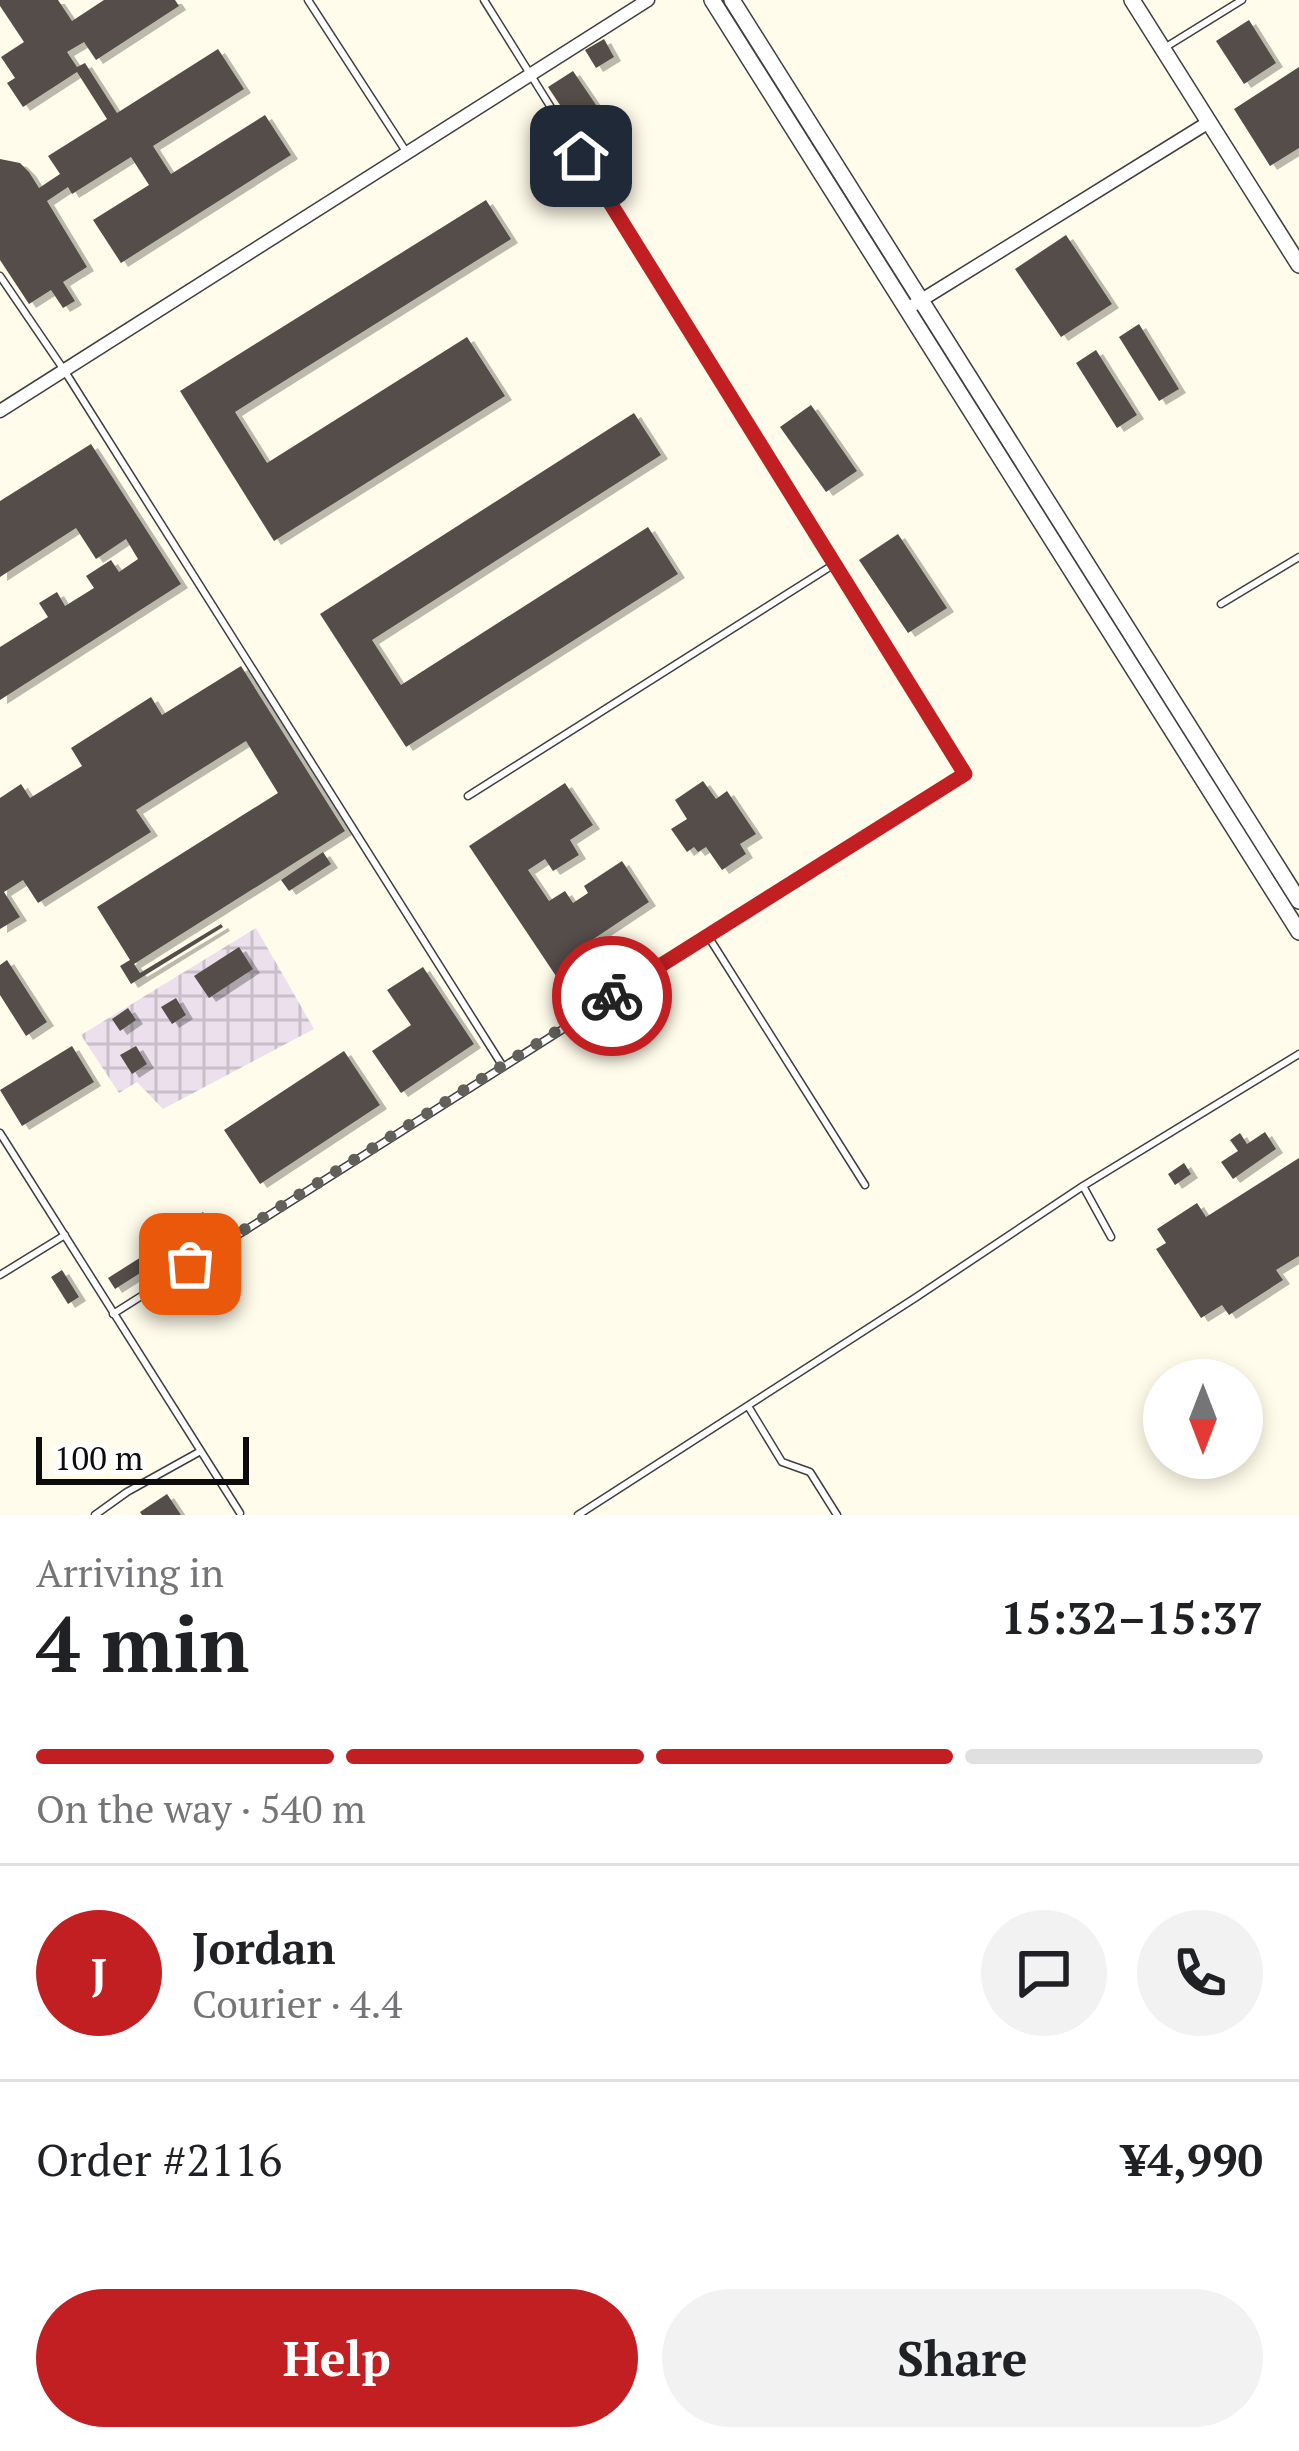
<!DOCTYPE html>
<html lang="en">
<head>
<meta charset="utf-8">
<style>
	:root { --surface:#fff; --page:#f2f2f2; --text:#202124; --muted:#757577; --line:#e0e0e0; --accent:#c11f22 }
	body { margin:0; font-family:"PT Serif",serif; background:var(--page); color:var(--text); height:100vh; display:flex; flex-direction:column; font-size:45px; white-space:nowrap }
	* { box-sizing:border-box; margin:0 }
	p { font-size:39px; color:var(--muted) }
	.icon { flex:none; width:66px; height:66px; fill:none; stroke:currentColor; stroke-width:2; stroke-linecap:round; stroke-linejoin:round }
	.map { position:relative; height:1515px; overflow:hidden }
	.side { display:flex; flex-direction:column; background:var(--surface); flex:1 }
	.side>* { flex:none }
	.needle { width:78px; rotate:180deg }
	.controls { position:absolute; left:1143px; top:1359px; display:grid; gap:24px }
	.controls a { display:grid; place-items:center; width:120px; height:120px; border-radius:50%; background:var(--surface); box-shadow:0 6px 18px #0003; font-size:60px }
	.scale { position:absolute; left:36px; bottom:30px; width:213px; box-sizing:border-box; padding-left:12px; border:6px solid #0c0c0c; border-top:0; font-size:33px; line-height:42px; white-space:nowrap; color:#0c0c0c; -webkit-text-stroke:9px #fff; paint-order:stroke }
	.pin { position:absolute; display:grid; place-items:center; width:102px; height:102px; color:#fff; margin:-51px; border-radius:24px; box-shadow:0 6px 18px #0006 }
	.courier { position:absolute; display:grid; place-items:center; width:120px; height:120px; margin:-60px; border:9px solid #c11f22; border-radius:50%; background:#fff; color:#222; box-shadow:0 3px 15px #0007 }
	.headline em { font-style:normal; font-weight:700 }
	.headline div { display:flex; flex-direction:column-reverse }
	.headline { display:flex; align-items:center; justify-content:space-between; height:204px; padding:0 36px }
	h1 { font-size:78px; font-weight:700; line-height:90px }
	.bar { display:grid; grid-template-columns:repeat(4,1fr); gap:18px 12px; align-content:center; height:144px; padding:0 36px }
	.bar i { height:15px; border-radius:9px; background:var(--line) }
	.bar .selected { background:var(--accent) }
	.bar p { grid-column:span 4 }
	.line { display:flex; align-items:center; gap:30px; padding:0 36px; border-top:3px solid var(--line) }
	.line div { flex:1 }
	.round { display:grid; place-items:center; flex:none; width:126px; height:126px; border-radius:63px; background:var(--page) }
	.primary-button { display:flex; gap:24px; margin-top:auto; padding:24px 36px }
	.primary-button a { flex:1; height:138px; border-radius:72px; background:var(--accent); color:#fff; font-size:48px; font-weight:700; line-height:138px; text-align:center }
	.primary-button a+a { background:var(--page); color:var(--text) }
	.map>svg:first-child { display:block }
	.industrial { fill:url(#industrial-grid) }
	.building { fill:#554e48; filter:url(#shadow) }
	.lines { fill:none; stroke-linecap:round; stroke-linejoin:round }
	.service-casing { stroke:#3f3f3f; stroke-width:9 }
	.minor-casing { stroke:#3f3f3f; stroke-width:15 }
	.tertiary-casing { stroke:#3f3f3f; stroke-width:18 }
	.service { stroke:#fff; stroke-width:6 }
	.minor { stroke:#fff; stroke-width:12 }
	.tertiary { stroke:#fff; stroke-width:15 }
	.done { stroke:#61605a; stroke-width:12; stroke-dasharray:0 21.6 }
	.route { stroke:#c11f22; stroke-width:15 }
</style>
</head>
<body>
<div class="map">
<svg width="1299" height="1515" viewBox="0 0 1299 1515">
	<defs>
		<pattern id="industrial-grid" width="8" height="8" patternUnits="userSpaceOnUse" patternTransform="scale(3)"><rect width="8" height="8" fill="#ebe0ec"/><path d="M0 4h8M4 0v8" fill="none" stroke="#c8bfc9"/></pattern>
		<filter id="shadow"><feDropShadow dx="7" dy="4" stdDeviation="0" flood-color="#0004"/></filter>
	</defs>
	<rect width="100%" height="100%" fill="#fffceb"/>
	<path class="industrial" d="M256,928L314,1029L163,1109L137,1082L119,1093L81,1035Z"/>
	<path class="building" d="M0,0H58L72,21L104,0H175L179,6L96,60L84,42L67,52L77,67L85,63L117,113L218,49L244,89L153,146L171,174L265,115L291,155L121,263L93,220L149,185L131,157L72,194L68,187L47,201L87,267L63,282L75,301L63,308L51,290L29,304L0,260V159L20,163L29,172L39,188L60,174L48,156L107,119L77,72L23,107L7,83L15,78L1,57L24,42L0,6Z
		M1249,20L1276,63L1244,84L1216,41Z
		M604,39L614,57L596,68L585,50Z
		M1299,67V148L1270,166L1234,109Z
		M573,71L611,127L586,144L548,87Z
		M486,200L511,239L235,412L267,463L467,337L505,396L274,541L180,391Z
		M1066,235L1112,304L1061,337L1015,269Z
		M1139,324L1179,389L1159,401L1119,337Z
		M1096,350L1137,415L1117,428L1076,363Z
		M811,405L857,471L826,492L780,427Z
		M634,413L661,455L372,640L401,685L648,527L678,574L406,747L320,614Z
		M91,444L181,584L0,700V647L48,617L39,603L57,592L65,606L94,588L86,576L111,560L119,572L138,559L126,539L96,559L76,528L0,577V501Z
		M898,534L947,608L908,633L859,560Z
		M241,666L345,831L134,964L140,973L221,924L223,927L131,984L120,966L130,960L97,907L278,793L246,741L136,810L151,832L38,903L23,880L4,892L20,917L0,929V798L21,784L30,798L82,766L71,748L151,697L162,715Z
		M703,781L716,799L727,791L756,834L740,844L746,854L722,870L706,847L698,852L694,847L687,852L671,829L687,819L675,800Z
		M565,783L593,825L570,840L579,855L553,871L545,859L528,870L549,901L565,891L573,903L588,893L584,886L622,861L649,902L574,952L592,978L568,994L469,846Z
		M323,852L331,864L289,891L281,880Z
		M239,947L253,969L209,998L194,976Z
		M7,960L47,1022L26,1036L0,995V965Z
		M423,967L474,1044L401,1093L372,1051L411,1025L387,990Z
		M176,998L186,1015L172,1024L161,1007Z
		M128,1008L136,1020L120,1031L112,1019Z
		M72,1046L94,1082L22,1126L0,1090Z
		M136,1046L147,1064L132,1074L120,1055Z
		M344,1051L380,1105L260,1184L224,1130Z
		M1265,1132L1276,1149L1233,1179L1221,1162L1238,1151L1230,1140L1240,1133L1247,1144Z
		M1299,1158V1256L1276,1270L1283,1280L1229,1315L1222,1305L1201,1318L1156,1249L1166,1243L1157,1229L1197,1203L1206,1217Z
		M1184,1163L1191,1174L1175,1185L1168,1174Z
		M203,1212L211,1224L174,1248L166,1236Z
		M157,1247L164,1258L115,1289L108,1278Z
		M62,1270L79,1297L68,1304L51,1277Z
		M167,1494L181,1515H142L140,1512Z"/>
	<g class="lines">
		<g class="service-casing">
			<path id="service" d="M308,0L407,153
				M1166,47L1242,0
				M0,276L64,370L502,1065
				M1221,604L1299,557
				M468,796L836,563
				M708,936L865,1185
				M0,1133L240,1513
				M1083,1186L1111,1237
				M0,1275L65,1235
				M113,1314L966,774L484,0
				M748,1406L782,1462L810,1472L837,1515
				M95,1515L127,1492L199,1452
				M578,1515L915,1298L1083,1186L1299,1054"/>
		</g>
		<g class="minor-casing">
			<path id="minor" d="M907,309L1209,122
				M0,411L648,0"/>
		</g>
		<g class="tertiary-casing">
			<path id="tertiary" d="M712,0L1299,932
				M732,0L1299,901
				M1132,0L1299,265"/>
		</g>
		<use href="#service" class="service"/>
		<use href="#minor" class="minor"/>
		<use href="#tertiary" class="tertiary"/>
	</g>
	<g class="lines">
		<path class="done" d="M190,1264L612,996"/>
		<path class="route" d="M581,156L965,774L612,996"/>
	</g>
</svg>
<div class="controls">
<a><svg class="needle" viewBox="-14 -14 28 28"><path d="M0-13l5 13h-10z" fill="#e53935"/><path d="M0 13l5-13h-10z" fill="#757577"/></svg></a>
</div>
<div class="scale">100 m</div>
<div class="pin" style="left:190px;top:1264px;background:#ea580c"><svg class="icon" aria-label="bag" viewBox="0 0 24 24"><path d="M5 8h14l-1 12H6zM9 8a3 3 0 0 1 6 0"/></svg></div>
<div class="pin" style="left:581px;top:156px;background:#1f2937"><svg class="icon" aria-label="home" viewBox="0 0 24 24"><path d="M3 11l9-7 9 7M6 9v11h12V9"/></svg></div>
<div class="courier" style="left:612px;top:996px"><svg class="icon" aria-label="bike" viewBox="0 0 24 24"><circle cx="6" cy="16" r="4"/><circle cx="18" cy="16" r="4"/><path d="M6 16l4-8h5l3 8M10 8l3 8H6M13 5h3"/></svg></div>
</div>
<section class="side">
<div class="headline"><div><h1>4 min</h1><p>Arriving in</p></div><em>15:32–15:37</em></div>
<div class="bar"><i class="selected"></i><i class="selected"></i><i class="selected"></i><i></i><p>On the way · 540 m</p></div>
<div class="line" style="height:216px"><b class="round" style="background:var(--accent);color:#fff">J</b><div><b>Jordan</b><p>Courier · 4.4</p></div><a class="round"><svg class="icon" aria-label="chat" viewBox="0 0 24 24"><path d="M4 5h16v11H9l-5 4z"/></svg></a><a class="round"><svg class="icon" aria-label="phone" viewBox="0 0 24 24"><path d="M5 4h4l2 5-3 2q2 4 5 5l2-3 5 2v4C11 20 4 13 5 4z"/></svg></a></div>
<div class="line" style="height:156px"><div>Order #2116</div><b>¥4,990</b></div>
<div class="primary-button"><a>Help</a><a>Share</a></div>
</section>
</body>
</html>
